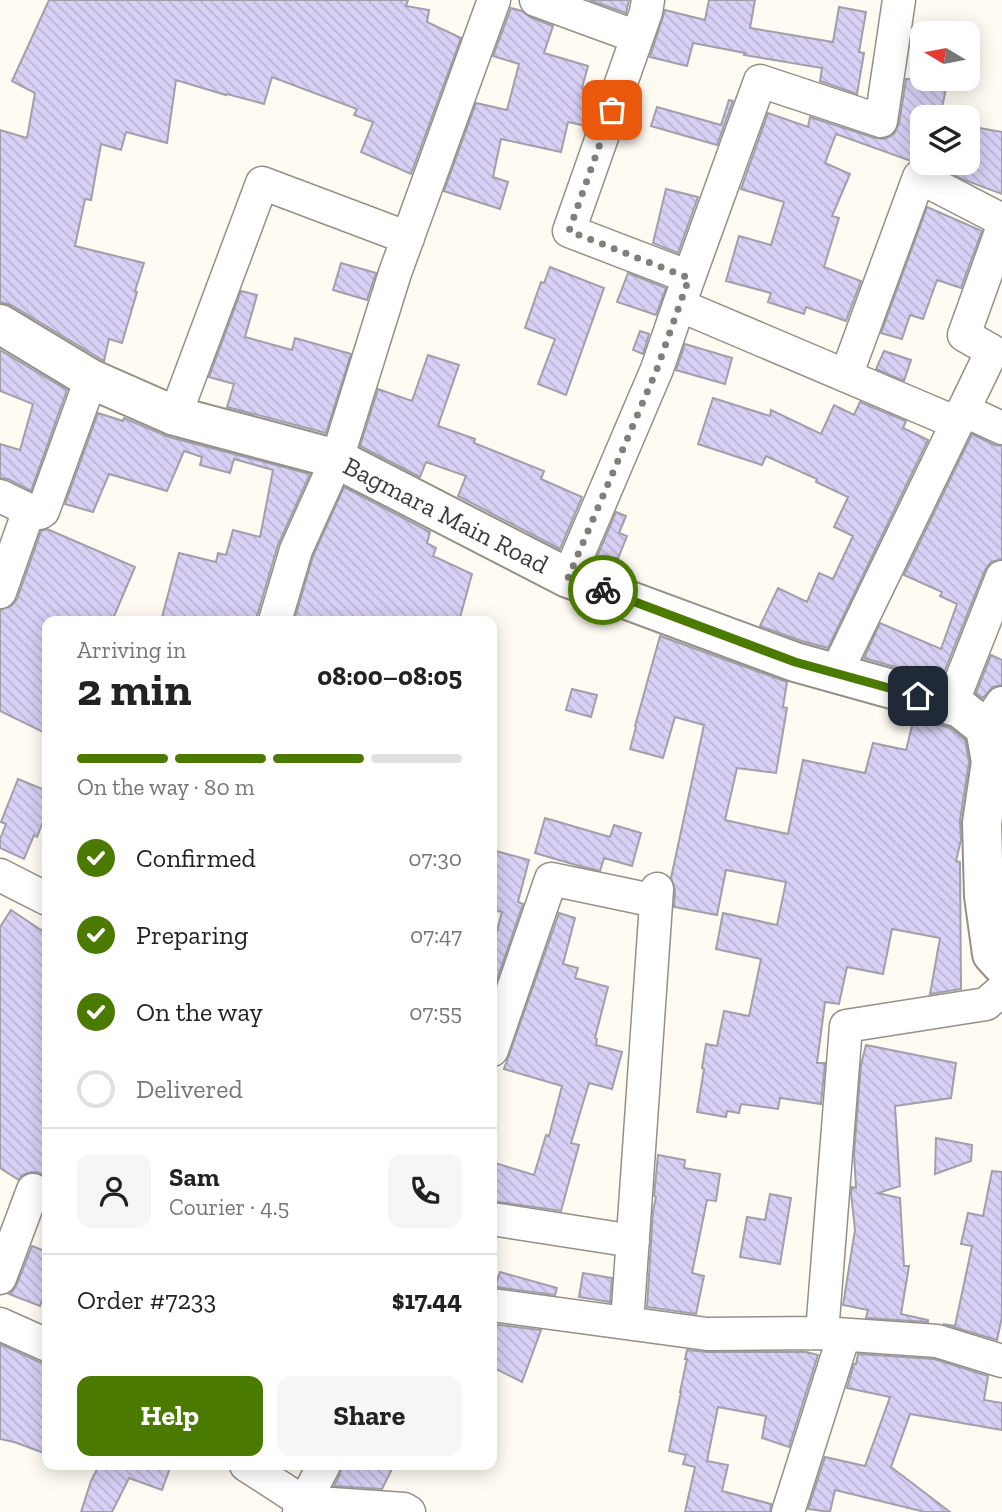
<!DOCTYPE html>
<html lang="en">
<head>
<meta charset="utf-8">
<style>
	:root { --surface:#fff; --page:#f6f6f6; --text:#222; --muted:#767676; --line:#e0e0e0; --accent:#4b7a00 }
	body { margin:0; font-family:"Zilla Slab",serif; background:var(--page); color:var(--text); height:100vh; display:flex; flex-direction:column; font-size:26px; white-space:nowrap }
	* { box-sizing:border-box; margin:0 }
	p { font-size:23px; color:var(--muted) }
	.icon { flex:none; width:38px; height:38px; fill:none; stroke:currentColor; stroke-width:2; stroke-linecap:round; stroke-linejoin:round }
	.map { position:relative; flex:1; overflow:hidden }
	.details { position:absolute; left:42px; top:616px; width:455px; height:854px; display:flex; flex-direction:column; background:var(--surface); border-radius:14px; box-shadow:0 4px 18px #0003 }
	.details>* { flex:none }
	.needle { width:46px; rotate:280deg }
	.controls { position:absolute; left:910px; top:21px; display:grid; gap:14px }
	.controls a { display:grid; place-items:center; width:70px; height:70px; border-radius:14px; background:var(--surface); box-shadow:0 4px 18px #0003; font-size:35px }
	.pin { position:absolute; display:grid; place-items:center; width:60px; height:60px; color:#fff; margin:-30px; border-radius:14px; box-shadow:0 4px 10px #0006 }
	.courier { position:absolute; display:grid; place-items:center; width:70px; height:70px; margin:-35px; border:5px solid #4b7a00; border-radius:50%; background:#fff; color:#222; box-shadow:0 2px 9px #0007 }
	.head em { font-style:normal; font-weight:700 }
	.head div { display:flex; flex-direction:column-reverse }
	.head { display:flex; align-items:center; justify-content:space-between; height:119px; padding:0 35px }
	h1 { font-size:46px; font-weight:700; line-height:52px }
	.bar { display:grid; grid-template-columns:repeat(4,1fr); gap:10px 7px; align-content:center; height:84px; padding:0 35px }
	.bar i { height:9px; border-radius:5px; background:var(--line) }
	.bar .on { background:var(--accent) }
	.bar p { grid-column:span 4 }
	.line { display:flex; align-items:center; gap:18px; padding:0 35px; border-top:2px solid var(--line) }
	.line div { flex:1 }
	.round { display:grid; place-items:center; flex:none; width:74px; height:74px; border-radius:14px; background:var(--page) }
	ol { padding:0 35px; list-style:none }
	li { display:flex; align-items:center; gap:21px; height:77px }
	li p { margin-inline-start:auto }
	li .icon { padding:7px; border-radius:50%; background:var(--accent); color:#fff; stroke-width:4 }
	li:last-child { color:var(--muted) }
	li i { width:38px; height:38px; border:4px solid var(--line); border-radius:50% }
	.action { display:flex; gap:14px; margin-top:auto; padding:14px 35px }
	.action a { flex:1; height:80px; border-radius:14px; background:var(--accent); color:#fff; font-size:28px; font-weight:700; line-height:80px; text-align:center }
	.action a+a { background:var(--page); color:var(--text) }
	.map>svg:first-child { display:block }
	.building { fill:url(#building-back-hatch); stroke:#a19fa9; stroke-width:2 }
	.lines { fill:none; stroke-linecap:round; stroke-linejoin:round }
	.minor-casing { stroke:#959087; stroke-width:35 }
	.tertiary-casing { stroke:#959087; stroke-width:42 }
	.minor { stroke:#fff; stroke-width:32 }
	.tertiary { stroke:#fff; stroke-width:38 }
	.done { stroke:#827e79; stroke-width:7; stroke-dasharray:0 12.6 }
	.route { stroke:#4b7a00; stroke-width:9 }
	.labels { text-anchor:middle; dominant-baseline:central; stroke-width:6; stroke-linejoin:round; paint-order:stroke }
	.street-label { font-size:26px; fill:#3f3c38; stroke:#fff }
</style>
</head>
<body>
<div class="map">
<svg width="1002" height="1512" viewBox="0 0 1002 1512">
	<defs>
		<pattern id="building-back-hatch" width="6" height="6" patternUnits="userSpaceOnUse" patternTransform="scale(1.75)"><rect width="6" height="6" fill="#d8d0f5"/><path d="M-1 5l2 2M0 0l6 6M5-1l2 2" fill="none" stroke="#bab4d3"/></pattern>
	</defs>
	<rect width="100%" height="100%" fill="#fffaf2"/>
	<path class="building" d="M49,0H408L406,6L429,10L427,22L461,38L411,174L361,152L373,122L354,115L357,109L272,77L264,104L227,94L226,95L176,80L167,143L126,132L121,150L101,144L91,200L85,199L75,246L144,263L135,291L137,292L122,343L109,339L104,361L11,305L0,302V130L27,138L35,93L12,81Z
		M589,0H629L626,13Z
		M709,0H755L750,28L833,42L839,7L866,12L859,52L864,53L857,94L820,81L822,68L744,55L745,53L693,43L687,66L650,57L665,10L705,20Z
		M511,8L522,11L530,17L553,26L544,53L588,66L582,88L597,91L586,126L568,122L561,152L501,139L493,177L508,182L500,209L444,191L476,103L507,110L519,64L493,56Z
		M906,79H948L940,117H922V160L917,159L911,161L836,134L825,163L850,174L832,216L839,218L824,267L861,281L846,321L806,307L804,314L768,302L771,293L726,281L739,236L771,245L784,202L741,189L768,113L808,127L810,117L875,138L885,139L894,134L899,124Z
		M729,100L733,101L717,145L651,126L657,107L721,125Z
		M968,126L1002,132V194L962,179L931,163H968Z
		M666,189L698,197L678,253L653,243Z
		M927,207L982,231L961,288L937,280L923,319L910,315L902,339L881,333Z
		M341,263L376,273L367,300L333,290Z
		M550,267L604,288L566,395L538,384L555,339L525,328L541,282L544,283Z
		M628,273L666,288L656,315L617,302Z
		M241,291L257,295L245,337L292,350L295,338L351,354L326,433L227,407L234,384L209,377Z
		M640,331L649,334L643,354L633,350Z
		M685,344L732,358L725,384L676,370Z
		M0,350L67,390L31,491L8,479L0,478V444L20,450L33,404L0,391Z
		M884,351L911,360L904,381L876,369Z
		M428,355L459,365L438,426L475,439L474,443L544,471L541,479L582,497L560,549L458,496L466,476L426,462L420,477L360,446L378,389L412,401Z
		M713,398L770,416L771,410L821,434L834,405L854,415L860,402L906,421L903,428L928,440L828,648L802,641L760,626L778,588L807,602L819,573L833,579L853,536L834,527L848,497L816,482L817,479L766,456L762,465L698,444Z
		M98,413L123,421L124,418L169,437L310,474L278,545L257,616V621H161L179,553L216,562L218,553L226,555L233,530L260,537L273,470L234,459L230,473L200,465L202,457L184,451L167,491L109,474L93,512L65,504Z
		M972,434L994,445L1002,446V559L991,562L985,570L941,680L864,658L880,623L941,649L957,604L940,596L942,592L904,575Z
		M344,487L430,532L427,543L436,548L433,556L472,574L459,621H294L313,556Z
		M616,512L626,516L619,533L627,536L615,566L603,562L601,567L594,564Z
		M47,529L135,567L112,621H47V734L0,711V610L11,606L17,599L41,531Z
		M660,636L787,682L783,707L787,708L776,773L737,768L725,820L788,834L803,760L865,773L873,743L906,750L914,718L950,728L965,740L969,762L960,820L961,840L956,861L960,862L961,989L930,994L940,938L892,929L883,974L847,967L839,1004L825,1002L817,1063H825L821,1104L780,1098L778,1109L741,1104L739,1113L727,1111L726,1117L697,1112L704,1069L702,1068L706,1044L717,1046L724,1011L749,1016L761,959L716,949L723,913L777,925L786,882L726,870L717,915L674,907L675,890L671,878L704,725L675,717L663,758L630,749L636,727L635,726Z
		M991,655L1002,660V685L993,687L983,698L976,693Z
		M572,689L597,695L591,717L566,710Z
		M18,779L47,791V811L37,837L34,835L24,859L0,848V839L6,824L1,822Z
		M545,818L610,837L614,825L641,833L632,866L604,858L600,871L576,865L535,853Z
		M492,850L529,860L518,902L523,904L492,994V949L502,912L492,910Z
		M11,910L47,934V1179L40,1173L31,1172L22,1175L19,1180L0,1168V927Z
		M559,913L575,918L563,964L578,968L575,978L608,987L595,1038L597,1039L596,1045L622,1052L612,1089L589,1083L571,1143L579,1145L561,1211L492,1201V1162L534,1175L546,1135L549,1136L562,1086L504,1069Z
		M866,1045L956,1063L951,1098L895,1106L900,1186L878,1193L900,1198L904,1266H909L901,1314L928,1320V1322L866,1318L868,1310L843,1305L855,1230L851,1193L852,1187L856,1188L854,1154L861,1065Z
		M936,1138L972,1145L971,1161L935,1174Z
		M658,1155L685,1160L684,1168L720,1174L716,1201L707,1200L692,1273L704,1276L696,1314L647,1307L653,1211L656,1197L654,1196Z
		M992,1171L1002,1172V1317L997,1340L943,1324L955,1326L972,1246L961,1244L968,1213L983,1216Z
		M770,1194L791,1198L780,1264L740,1257L747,1217L765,1220Z
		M32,1246L47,1252V1288L40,1306L9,1294L12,1292L17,1284Z
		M500,1272L557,1288L555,1295L495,1287Z
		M583,1273L612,1278L610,1302L579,1297Z
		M492,1324L541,1330L522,1382L492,1367Z
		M0,1344L39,1362L47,1363V1454L14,1442L0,1439Z
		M687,1350L707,1352H806L818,1355L789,1447L762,1438L766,1416L718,1407L707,1461L728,1465L722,1491L771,1504L770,1512H685L695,1467L683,1464L686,1455L669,1451L681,1392H680L687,1359H685Z
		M858,1354L934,1359L988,1376L984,1400L1002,1403V1430L910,1414L891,1467L950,1512H925L835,1490L830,1512L808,1509L825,1457L865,1466L890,1397L847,1388L854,1364H856Z
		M99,1465H171L162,1490L129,1478L112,1512H81L91,1481Z
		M342,1465H394L382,1489L334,1486L340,1474Z"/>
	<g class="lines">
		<g class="minor-casing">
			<path id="minor" d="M536,0L637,37
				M648,0L646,12L569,231L689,277
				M679,305L957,423
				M846,376L919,177L1002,220
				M963,410L1002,428
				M175,416L262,183L408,238
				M0,496L35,513H40L43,511L91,379
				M568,578L657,369L679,305L760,81L881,121L899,0
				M0,592L29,510
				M275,621L296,550L337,459L395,273L494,0
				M836,673L992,351L964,335L1002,229
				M951,706L1002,577
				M985,728L1002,703
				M0,875L47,899
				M492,1050L551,879L656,901
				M492,1219L633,1241
				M0,1278L33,1190
				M492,1305L707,1334L822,1333L937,1341L1002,1361
				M627,1323L657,889
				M0,1324L47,1345
				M822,1333L846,1026L986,1004L1002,990
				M246,1465L303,1502L404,1509L409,1512
				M299,1512L324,1465
				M788,1512L844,1335"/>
		</g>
		<g class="tertiary-casing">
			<path id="tertiary" d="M0,324L91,379L175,416L337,459L568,578L795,662L960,708L985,728L991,762L982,823L984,896L992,954L1002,965"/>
		</g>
		<use href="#minor" class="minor"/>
		<use href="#tertiary" class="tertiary"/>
	</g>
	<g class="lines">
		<path class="done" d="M603,590L568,578L657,369L689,278L569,231L612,110"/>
		<path class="route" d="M603,590L795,662L918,696"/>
	</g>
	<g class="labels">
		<g class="street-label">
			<text transform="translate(446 515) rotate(27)">Bagmara Main Road</text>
		</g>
	</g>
</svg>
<div class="controls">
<a><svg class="needle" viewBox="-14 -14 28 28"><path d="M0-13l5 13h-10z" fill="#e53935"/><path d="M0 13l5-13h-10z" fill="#767676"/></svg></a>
<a><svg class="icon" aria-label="layers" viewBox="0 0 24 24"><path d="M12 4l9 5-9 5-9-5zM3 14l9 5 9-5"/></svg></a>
</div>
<div class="pin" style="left:612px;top:110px;background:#ea580c"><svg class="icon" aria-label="bag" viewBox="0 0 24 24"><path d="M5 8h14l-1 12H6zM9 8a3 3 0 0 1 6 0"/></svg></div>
<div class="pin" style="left:918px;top:696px;background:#1f2937"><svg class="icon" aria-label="home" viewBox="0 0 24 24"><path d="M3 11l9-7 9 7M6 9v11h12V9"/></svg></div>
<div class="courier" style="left:603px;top:590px"><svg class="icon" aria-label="bike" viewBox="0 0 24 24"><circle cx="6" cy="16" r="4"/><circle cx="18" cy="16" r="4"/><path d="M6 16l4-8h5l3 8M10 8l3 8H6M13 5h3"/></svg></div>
<section class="details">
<div class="head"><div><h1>2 min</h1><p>Arriving in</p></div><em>08:00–08:05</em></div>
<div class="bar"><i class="on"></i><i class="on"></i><i class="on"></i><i></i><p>On the way · 80 m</p></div>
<ol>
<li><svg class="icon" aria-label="check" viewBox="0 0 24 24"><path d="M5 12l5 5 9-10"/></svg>Confirmed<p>07:30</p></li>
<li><svg class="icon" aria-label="check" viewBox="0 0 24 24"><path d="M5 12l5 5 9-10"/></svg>Preparing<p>07:47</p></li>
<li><svg class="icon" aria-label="check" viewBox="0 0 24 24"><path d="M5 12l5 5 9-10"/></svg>On the way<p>07:55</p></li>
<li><i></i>Delivered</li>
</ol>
<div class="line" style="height:126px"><a class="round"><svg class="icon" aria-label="person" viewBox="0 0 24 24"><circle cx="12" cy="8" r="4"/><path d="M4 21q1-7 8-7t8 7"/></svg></a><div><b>Sam</b><p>Courier · 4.5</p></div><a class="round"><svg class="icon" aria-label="phone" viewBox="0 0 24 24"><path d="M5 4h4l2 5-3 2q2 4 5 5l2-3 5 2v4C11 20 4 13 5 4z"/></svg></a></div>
<div class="line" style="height:91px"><div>Order #7233</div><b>$17.44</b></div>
<div class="action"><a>Help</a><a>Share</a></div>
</section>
</div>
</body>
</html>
